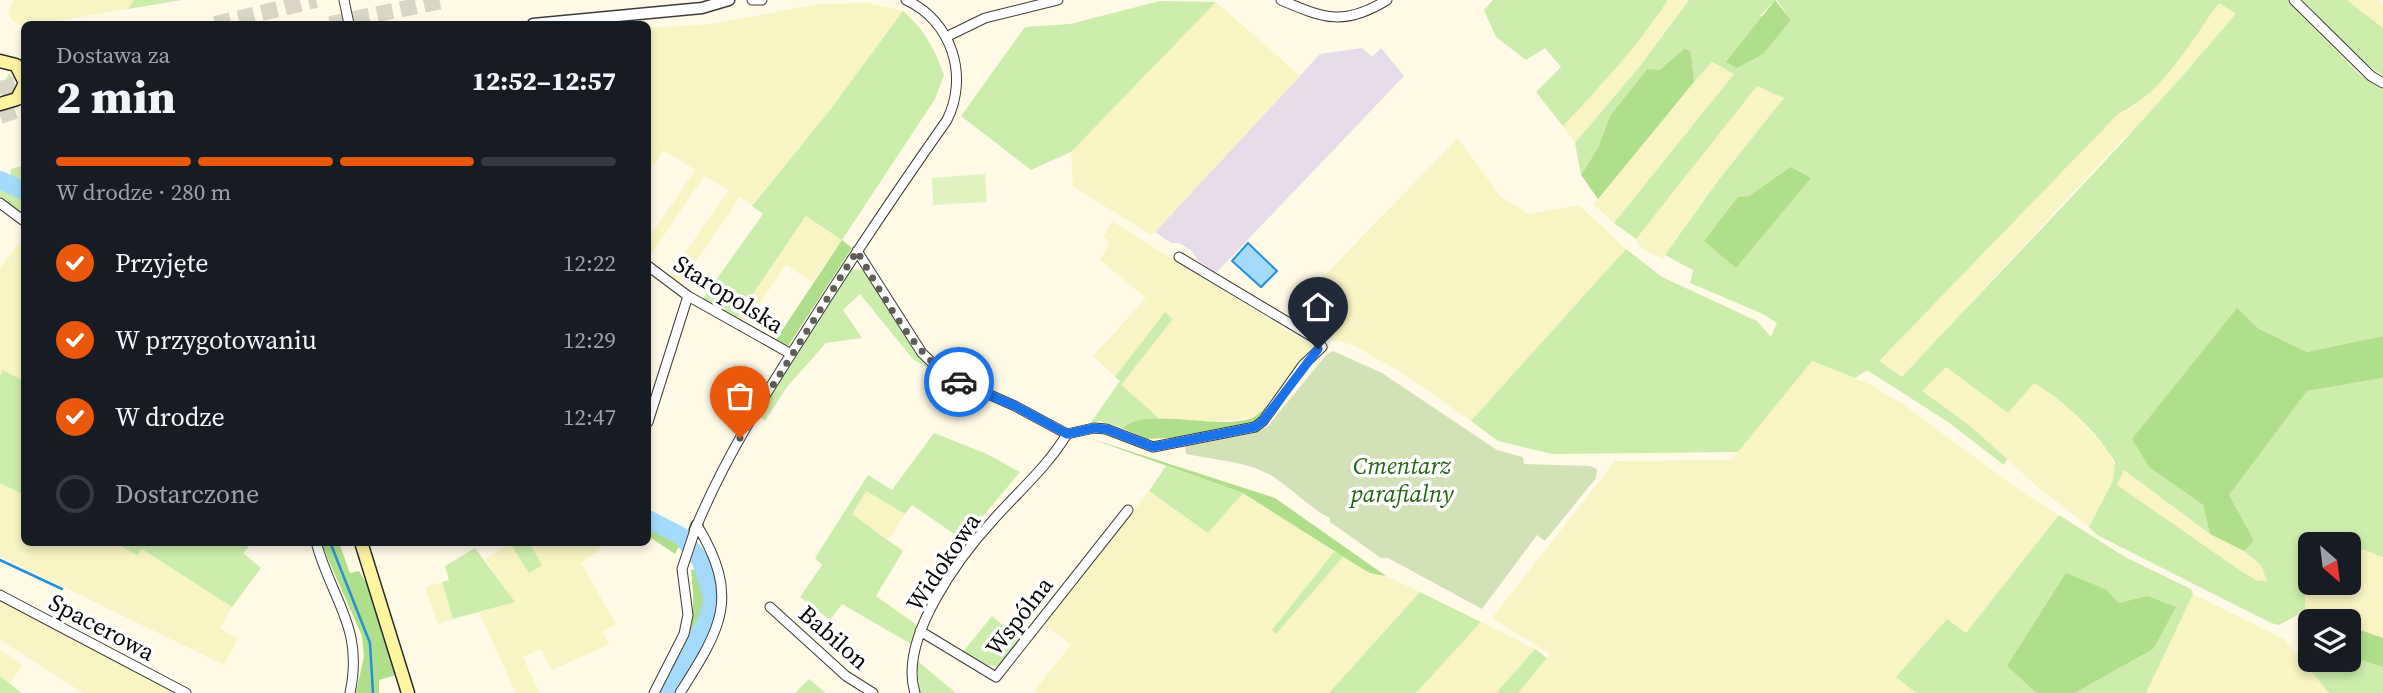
<!DOCTYPE html>
<html lang="pl">
<head>
<meta charset="utf-8">
<style>
	:root { --surface:#171b24; --page:#20242c; --text:#f1f3f6; --muted:#9ea1a6; --line:#363941; --accent:#ea580c }
	body { margin:0; font-family:"Source Serif 4",serif; background:var(--page); color:var(--text); height:100vh; display:flex; flex-direction:column; font-size:26px; white-space:nowrap }
	* { box-sizing:border-box; margin:0 }
	p { font-size:23px; color:var(--muted) }
	.icon { flex:none; width:38px; height:38px; fill:none; stroke:currentColor; stroke-width:2; stroke-linecap:round; stroke-linejoin:round }
	.map { position:relative; flex:1; overflow:hidden }
	.drawer { position:absolute; left:21px; top:21px; width:630px; height:525px; display:flex; flex-direction:column; background:var(--surface); border-radius:10px; box-shadow:0 4px 10px #0003 }
	.drawer>* { flex:none }
	.needle { width:46px; rotate:152deg }
	.buttons { position:absolute; left:2298px; top:532px; display:grid; gap:14px }
	.buttons a { display:grid; place-items:center; width:63px; height:63px; border-radius:10px; background:var(--surface); box-shadow:0 4px 10px #0003; font-size:35px }
	.pin { position:absolute; display:grid; place-items:center; width:60px; height:60px; color:#fff; margin:-72px -30px; border-radius:50% 50% 50% 0; rotate:-45deg; box-shadow:0 0 7px #0007 }
	.pin .icon { rotate:45deg }
	.courier { position:absolute; display:grid; place-items:center; width:70px; height:70px; margin:-35px; border:5px solid #1a73e8; border-radius:50%; background:#fff; color:#222; box-shadow:0 2px 9px #0007 }
	.head em { font-style:normal; font-weight:800 }
	.head div { display:flex; flex-direction:column-reverse }
	.head { display:flex; align-items:center; justify-content:space-between; height:119px; padding:0 35px }
	h1 { font-size:46px; font-weight:800; line-height:52px }
	.bar { display:grid; grid-template-columns:repeat(4,1fr); gap:10px 7px; align-content:center; height:84px; padding:0 35px }
	.bar i { height:9px; border-radius:5px; background:var(--line) }
	.bar .current { background:var(--accent) }
	.bar p { grid-column:span 4 }
	ol { padding:0 35px; list-style:none }
	li { display:flex; align-items:center; gap:21px; height:77px }
	li p { margin-inline-start:auto }
	li .icon { padding:7px; border-radius:50%; background:var(--accent); color:#fff; stroke-width:4 }
	li:last-child { color:var(--muted) }
	li i { width:38px; height:38px; border:4px solid var(--line); border-radius:50% }
	.map>svg:first-child { display:block }
	.industrial { fill:#e9dcea }
	.farmland { fill:#f8f4c3; fill-rule:evenodd }
	.green { fill:#cdedac; fill-rule:evenodd }
	.forest { fill:#afdf8a }
	.cemetery { fill:#d3e2b6 }
	.pitch { fill:#e0f3bf }
	.water { fill:#a4dbfc; stroke:#2590da; stroke-width:2 }
	.lines { fill:none; stroke-linecap:round; stroke-linejoin:round }
	.stream { stroke:#2590da; stroke-width:2.5 }
	.river { stroke:#a4dbfc; stroke-width:18 }
	.motorway-tunnel { stroke:#dad6c5; stroke-width:16; stroke-dasharray:16 8; stroke-linecap:butt }
	.minor-casing { stroke:#3c3c3c; stroke-width:11 }
	.tertiary-casing { stroke:#3c3c3c; stroke-width:13 }
	.secondary-casing { stroke:#2b2b2b; stroke-width:15 }
	.minor { stroke:#fff; stroke-width:9 }
	.tertiary { stroke:#fff; stroke-width:10 }
	.secondary { stroke:#fff5a1; stroke-width:12 }
	.done { stroke:#5f5d56; stroke-width:7; stroke-dasharray:0 12.6 }
	.route { stroke:#1a73e8; stroke-width:9 }
	.labels { text-anchor:middle; dominant-baseline:central; stroke-width:7; stroke-linejoin:round; paint-order:stroke }
	.street-label { font-size:24px; fill:#090909; stroke:#fff }
	.park-label { font-size:24px; font-style:italic; fill:#256615; stroke:#fff }
</style>
</head>
<body>
<div class="map">
<svg width="2383" height="693" viewBox="0 0 2383 693">
	<rect width="100%" height="100%" fill="#fffae6"/>
	<path class="industrial" d="M1362,48L1372,57L1381,48L1404,76L1216,273L1197,260L1192,251L1179,243H1171L1155,232L1320,54Z"/>
	<path class="farmland" d="M14,0H134L128,9L24,26L13,22L8,11Z
		M1668,0H1689L1641,65L1575,143L1563,126L1603,84L1651,26Z
		M2347,0H2378L2383,4V28Z
		M1216,2L1300,76L1152,235L1073,187L1071,152Z
		M869,3L903,11L830,110L752,205L740,197L679,286L668,277L729,190L704,176L648,259V239L695,170L664,150L648,172V28L712,24L818,4Z
		M2220,3L2235,13L2234,16L2156,109L2117,145L1902,377L1879,361L2119,113L2135,106L2165,74Z
		M1711,62L1734,74L1614,223L1593,204Z
		M1758,85L1785,99L1717,181L1662,259L1640,247L1636,239Z
		M1458,138L1500,196L1529,214L1579,205L1626,249L1471,421L1402,373L1353,345L1324,337L1284,317Z
		M807,216L842,240L812,282L786,265L745,325L736,319Z
		M1112,221L1313,347L1273,400L1252,418L1200,422L1159,418L1121,385L1173,319L1165,313L1115,377L1093,356L1146,298L1100,260L1109,244L1104,236Z
		M24,237V374L21,379L4,371L0,376V268Z
		M1812,361L1869,384L1904,405L2022,492L2059,515L1966,634L1896,677L1916,693H1518L1550,654L1492,618L1615,461L1731,460Z
		M1946,367L2008,413L2034,382L2070,409L2109,451L2116,469L2113,481L2089,527L2040,489L1969,425L1921,391Z
		M2124,470L2210,534L2244,551L2261,565L2268,581L2256,580L2241,571L2117,485Z
		M0,483L24,495V542L114,543L137,555L142,549L232,607L220,628L238,639L224,665L0,556Z
		M866,491L905,514L889,539L851,514Z
		M1149,491L1208,532L1243,493L1280,514L1334,552L1272,630L1276,634L1344,556L1370,573L1386,576L1420,592L1329,693H1037L1034,691L1071,645L1044,624Z
		M2314,531L2383,557V638L2349,626L2348,621H2335L2305,611L2306,549ZM2310,544H2348V583H2310Z
		M530,543H607L581,563L616,624L603,632L609,644L552,670L541,649L523,657L539,693H516L479,612L514,602L485,559L511,544L529,572L538,556Z
		M442,582L453,619L438,624L425,587Z
		M2193,594L2284,639L2329,693H2146Z
		M0,600L180,693H83L0,640Z
		M1481,622L1535,649L1496,693H1416Z
		M0,650L22,665L10,684L0,676Z"/>
	<path class="green" d="M134,0H182L128,9Z
		M1493,0H1668C1638,46 1601,86 1563,126L1536,92L1561,67L1545,48L1526,60L1496,37L1484,10Z
		M1689,0H1775L1760,16L1791,20L1777,0H2287L2360,75L2383,90V336L2307,352L2259,329L2237,309L2150,468L2203,505L2210,534L2124,470L2117,485L2241,571L2256,580L2267,581L2261,565L2244,551L2254,541L2228,495L2307,391L2383,378V557L2314,532L2306,550L2305,611L2279,625L2271,623L2097,535L2089,527L2113,481L2115,462C2096,430 2065,402 2034,383L2008,413L1946,367L1922,391L1969,425L2007,459L2004,465L1948,422L1867,370L1855,378L1812,361L1738,452L1552,454L1498,441L1471,421L1626,249L1662,277L1757,321L1771,337L1777,323L1763,314L1690,283L1693,270L1665,255L1717,182L1784,98L1757,86L1636,239L1614,223L1734,74L1712,62L1694,82L1691,52L1685,48L1660,71L1647,69L1610,116L1598,148L1581,175L1575,143L1641,65ZM2219,3L2235,13L2234,16C2129,141 2013,257 1902,377L1879,361L2119,113C2162,95 2192,39 2219,3ZM1749,197L1704,241L1738,198Z
		M2303,0H2347L2383,28V76L2360,59Z
		M1160,1L1216,2L1071,152L1031,170L961,116L1025,27L1070,24Z
		M903,11C925,30 934,48 944,75L935,99L842,240L806,216L736,319L701,301L763,214L752,206L830,110Z
		M0,72V80L5,81L9,73L14,79L13,89L0,95Z
		M24,165V185L10,177L11,169Z
		M0,185L24,196V216L0,199Z
		M848,269L863,270L921,359L933,372L913,359L860,294L843,310L862,338L826,343L787,387L765,421L759,416Z
		M1165,312L1173,319L1121,385L1159,418L1126,424L1122,428L1099,421L1089,425L1120,381L1115,377Z
		M3,370L24,381V495L0,483V376Z
		M934,433L987,454L1020,472L963,540L912,505L905,514L866,491L852,514L903,551L876,596L917,625L911,644L842,604L830,620L800,597L822,565L815,558L868,475L892,490Z
		M1166,466L1243,493L1208,533L1149,491Z
		M2059,515L2125,557L2191,589L2193,594L2146,693H2075L2153,649L2147,596L2118,603L2007,666L2036,693H1916L1896,677L1947,619L1966,633Z
		M114,543H252L243,553L261,568L232,607L142,549L137,555Z
		M510,543H530L542,565L529,573Z
		M475,548L515,602L453,619L442,582L449,580L445,566Z
		M1334,552L1344,556L1276,634L1272,630Z
		M1420,592L1481,622L1416,693H1329Z
		M992,616L1021,640L997,667L987,665L962,653Z
		M1535,649L1547,658L1518,693H1496Z
		M2310,652V660H2348L2349,656L2383,667V693H2329L2297,654Z
		M916,661L919,662L956,693H920Z
		M0,676L22,693H0Z
		M809,679L826,693H795Z"/>
	<path class="forest" d="M1775,0L1791,20L1763,54L1737,68L1726,62Z
		M1685,48L1691,52L1694,82L1598,199L1581,175L1598,148L1610,116L1647,69L1660,70Z
		M1791,167L1811,178L1736,268L1704,241L1738,197L1749,196Z
		M842,240L852,248L788,346L775,341Z
		M2237,308L2259,329L2307,352L2383,336V378L2307,391L2229,495L2254,541L2244,551L2210,534L2203,505L2150,468L2132,439Z
		M1273,400L1263,418L1254,424L1187,437L1147,439L1122,428C1146,406 1219,431 1252,418C1259,415 1267,405 1273,400Z
		M1086,437L1275,498L1386,576L1370,573L1358,566L1243,493Z
		M648,511L687,531L675,554L648,536Z
		M321,543H339L350,573L359,571L370,589L396,675L379,680V693H356L364,656L362,636Z
		M701,548C706,563 713,579 716,595C721,624 688,669 674,693H660C688,643 698,629 691,570L696,569Z
		M2066,573L2107,590L2118,603L2147,596L2176,607L2153,649L2075,693H2036L2007,666Z
		M2305,611L2335,621H2310V634L2300,626Z
		M2349,626L2383,638V667L2349,656Z"/>
	<path class="cemetery" d="M1333,351L1382,373L1497,450L1523,457L1524,464L1590,466L1597,469L1596,478L1545,541L1537,535L1482,609L1388,558H1381L1330,522V518C1318,514 1287,485 1272,476C1246,461 1214,460 1186,454L1185,445L1249,434L1267,427L1327,354Z"/>
	<path class="pitch" d="M985,174L987,202L933,205L932,178Z"/>
	<path class="water" d="M1248,243L1277,271L1261,287L1232,261Z"/>
	<g class="lines">
		<path class="stream" d="M330,542L370,643L373,693
			M0,560L62,589"/>
		<path class="river" d="M0,180L24,191
			M648,519L681,536L701,561L713,600L706,622L667,693"/>
		<path class="motorway-tunnel" d="M215,24L316,0
			M330,24L446,0
			M0,90L24,81
			M0,116L24,108"/>
		<g class="minor-casing">
			<path id="minor" d="M344,0L349,24
				M752,0H762
				M1281,0C1325,19 1345,26 1387,0
				M2294,0L2371,76L2383,83
				M946,37L985,18L1058,0
				M0,203L24,221
				M857,251L922,353L945,375L1015,406L1067,434L1094,428L1106,429L1153,447L1255,427L1263,421L1303,365L1322,347L1316,339L1179,257
				M648,266L688,296L791,354
				M648,422L688,296
				M316,542C332,601 364,627 350,693
				M0,595L186,693
				M770,607L846,676L873,693
				M920,631L996,677L1128,510
				M654,693L684,634L688,615L682,569L695,530
				M680,693C721,628 741,598 697,525C725,458 764,396 804,334C850,261 897,191 947,120C969,76 952,21 906,0
				M915,693C898,639 959,557 994,519C1018,492 1048,466 1067,434"/>
		</g>
		<g class="tertiary-casing">
			<path id="tertiary" d="M533,24L702,8L729,0
				M695,530L697,525"/>
		</g>
		<g class="secondary-casing">
			<path id="secondary" d="M0,61L16,65L24,81
				M0,104L17,99L24,85
				M361,542L408,693"/>
		</g>
		<use href="#minor" class="minor"/>
		<use href="#tertiary" class="tertiary"/>
		<use href="#secondary" class="secondary"/>
	</g>
	<g class="lines">
		<path class="done" d="M740,438L857,251C881,292 916,360 959,382"/>
		<path class="route" d="M959,382L1015,406L1067,434L1094,428L1106,429L1153,447L1255,427L1263,421L1318,349"/>
	</g>
	<g class="labels">
		<g class="street-label">
			<text transform="translate(729 294) rotate(32)">Staropolska</text>
			<text transform="translate(943 562) rotate(-56)">Widokowa</text>
			<text transform="translate(1019 616) rotate(-52)">Wspólna</text>
			<text transform="translate(102 627) rotate(28)">Spacerowa</text>
			<text transform="translate(834 637) rotate(41)">Babilon</text>
		</g>
		<g class="park-label">
			<text x="1402" y="465">Cmentarz<tspan x="1402" dy="28">parafialny</tspan></text>
		</g>
	</g>
</svg>
<div class="buttons">
<a><svg class="needle" viewBox="-14 -14 28 28"><path d="M0-13l5 13h-10z" fill="#e53935"/><path d="M0 13l5-13h-10z" fill="#9ea1a6"/></svg></a>
<a><svg class="icon" aria-label="layers" viewBox="0 0 24 24"><path d="M12 4l9 5-9 5-9-5zM3 14l9 5 9-5"/></svg></a>
</div>
<div class="pin" style="left:740px;top:438px;background:#ea580c"><svg class="icon" aria-label="bag" viewBox="0 0 24 24"><path d="M5 8h14l-1 12H6zM9 8a3 3 0 0 1 6 0"/></svg></div>
<div class="pin" style="left:1318px;top:349px;background:#1f2937"><svg class="icon" aria-label="home" viewBox="0 0 24 24"><path d="M3 11l9-7 9 7M6 9v11h12V9"/></svg></div>
<div class="courier" style="left:959px;top:382px"><svg class="icon" aria-label="car" viewBox="0 0 24 24"><path d="M5 17H2v-5l4-1 3-4h7l3 4 3 1v5h-3M9 17h6M6 11h13"/><circle cx="7" cy="17" r="2"/><circle cx="17" cy="17" r="2"/></svg></div>
<section class="drawer">
<div class="head"><div><h1>2 min</h1><p>Dostawa za</p></div><em>12:52–12:57</em></div>
<div class="bar"><i class="current"></i><i class="current"></i><i class="current"></i><i></i><p>W drodze · 280 m</p></div>
<ol>
<li><svg class="icon" aria-label="check" viewBox="0 0 24 24"><path d="M5 12l5 5 9-10"/></svg>Przyjęte<p>12:22</p></li>
<li><svg class="icon" aria-label="check" viewBox="0 0 24 24"><path d="M5 12l5 5 9-10"/></svg>W przygotowaniu<p>12:29</p></li>
<li><svg class="icon" aria-label="check" viewBox="0 0 24 24"><path d="M5 12l5 5 9-10"/></svg>W drodze<p>12:47</p></li>
<li><i></i>Dostarczone</li>
</ol>
</section>
</div>
</body>
</html>
